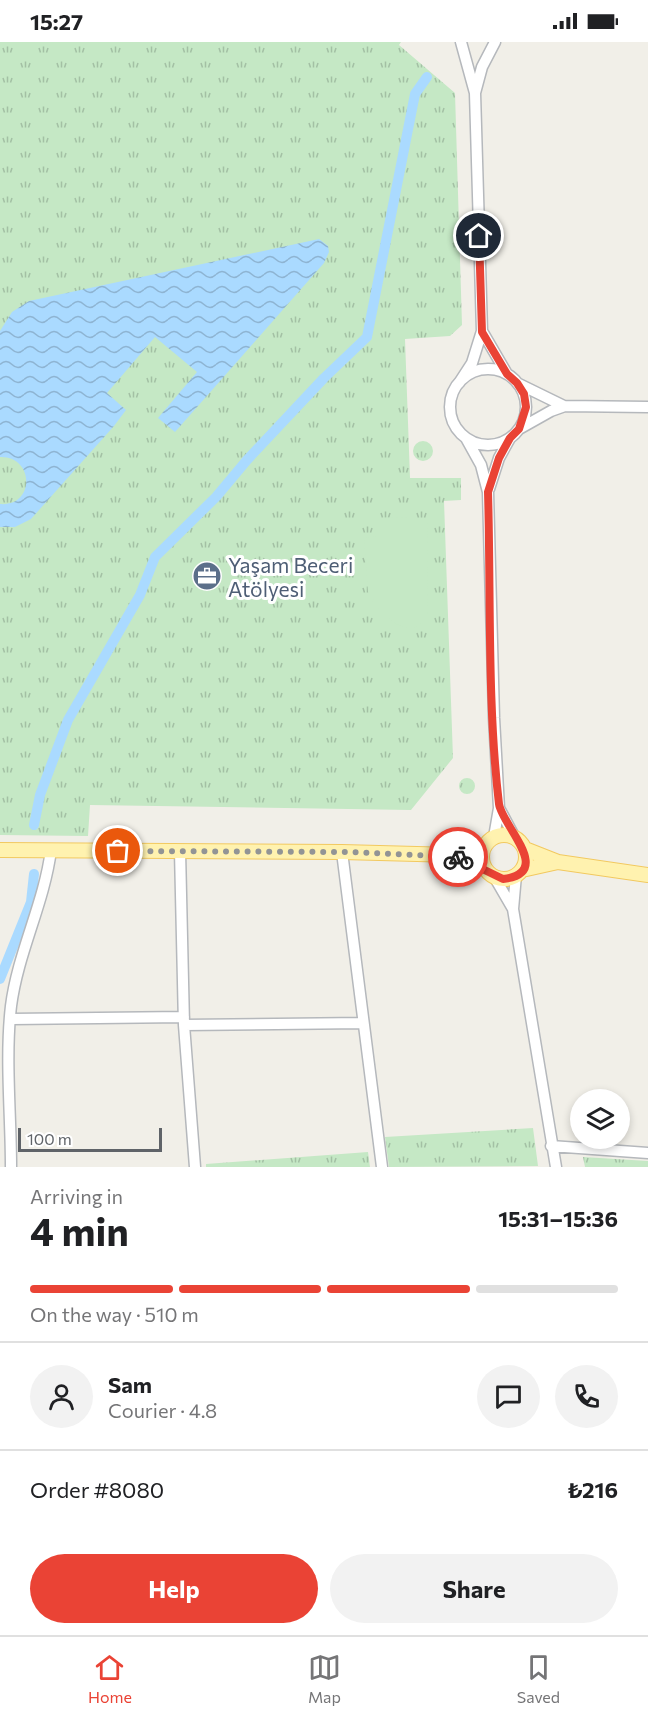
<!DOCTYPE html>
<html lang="en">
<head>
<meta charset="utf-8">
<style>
	:root { --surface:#fff; --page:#f2f2f2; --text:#202124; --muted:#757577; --line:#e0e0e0; --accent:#ea4335 }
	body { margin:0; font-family:Commissioner,sans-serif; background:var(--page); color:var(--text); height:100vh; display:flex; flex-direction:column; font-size:22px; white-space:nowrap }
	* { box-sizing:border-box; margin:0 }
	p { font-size:20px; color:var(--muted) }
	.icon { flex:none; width:33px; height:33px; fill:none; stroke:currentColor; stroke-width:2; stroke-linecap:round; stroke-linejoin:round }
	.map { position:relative; height:1125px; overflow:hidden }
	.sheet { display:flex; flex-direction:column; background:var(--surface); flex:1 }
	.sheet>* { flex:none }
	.fabs { position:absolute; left:570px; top:1047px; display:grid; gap:12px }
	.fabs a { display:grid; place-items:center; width:60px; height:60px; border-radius:50%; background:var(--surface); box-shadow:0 3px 9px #0003; font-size:30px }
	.scale { position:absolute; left:18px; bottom:15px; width:144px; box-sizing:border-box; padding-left:6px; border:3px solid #5f6368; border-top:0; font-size:16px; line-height:21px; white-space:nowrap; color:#5f6368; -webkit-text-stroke:4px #fff; paint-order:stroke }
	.pin { position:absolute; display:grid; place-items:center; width:51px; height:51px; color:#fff; margin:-26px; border:3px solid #fff; border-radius:50%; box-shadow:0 2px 6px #0007 }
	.courier { position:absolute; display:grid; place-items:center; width:60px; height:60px; margin:-30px; border:4px solid #ea4335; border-radius:50%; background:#fff; color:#222; box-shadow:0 2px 8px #0007 }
	.head em { font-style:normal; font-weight:700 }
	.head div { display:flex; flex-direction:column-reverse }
	.head { display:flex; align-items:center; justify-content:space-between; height:102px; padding:0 30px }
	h1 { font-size:39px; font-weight:700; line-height:45px }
	.bar { display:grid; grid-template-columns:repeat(4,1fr); gap:9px 6px; align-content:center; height:72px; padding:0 30px }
	.bar i { height:8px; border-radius:4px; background:var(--line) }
	.bar .selected { background:var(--accent) }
	.bar p { grid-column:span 4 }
	.line { display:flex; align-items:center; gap:15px; padding:0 30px; border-top:2px solid var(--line) }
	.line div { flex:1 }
	.round { display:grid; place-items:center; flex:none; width:63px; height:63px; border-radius:32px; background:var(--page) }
	.button { display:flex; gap:12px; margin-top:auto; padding:12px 30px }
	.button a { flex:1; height:69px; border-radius:36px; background:var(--accent); color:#fff; font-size:24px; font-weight:700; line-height:69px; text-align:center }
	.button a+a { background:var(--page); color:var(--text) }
	.status { display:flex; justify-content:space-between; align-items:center; height:42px; padding:0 30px; background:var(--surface); direction:ltr }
	.status svg { height:16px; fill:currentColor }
	.tabs { display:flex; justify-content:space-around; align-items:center; height:84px; border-top:2px solid var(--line); background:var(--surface); font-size:16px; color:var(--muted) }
	.tabs a { display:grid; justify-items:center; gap:3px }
	.tabs .selected { color:var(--accent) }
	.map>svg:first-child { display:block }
	.grass { fill:url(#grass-tufts) }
	.pitch { fill:#c5e8c5 }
	.water { fill:url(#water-waves) }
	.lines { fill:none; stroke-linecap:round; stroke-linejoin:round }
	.canal { stroke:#aadaff; stroke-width:10 }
	.minor-casing { stroke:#b5b8bc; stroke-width:13 }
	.major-casing { stroke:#f2c960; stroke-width:16 }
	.minor { stroke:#fff; stroke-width:10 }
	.major { stroke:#fff2af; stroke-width:14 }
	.done { stroke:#929495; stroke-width:6; stroke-dasharray:0 10.8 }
	.route { stroke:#ea4335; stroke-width:8 }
	.labels { text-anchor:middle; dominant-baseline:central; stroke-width:6; stroke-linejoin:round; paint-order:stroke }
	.service-label { font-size:21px; fill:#4e5e75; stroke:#fff; text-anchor:start }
</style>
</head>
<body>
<div class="status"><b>15:27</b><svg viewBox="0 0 49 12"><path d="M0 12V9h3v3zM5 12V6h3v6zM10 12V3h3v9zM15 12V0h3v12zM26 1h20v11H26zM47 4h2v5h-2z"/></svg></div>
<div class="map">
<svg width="648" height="1125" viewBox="0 0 648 1125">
	<defs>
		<pattern id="grass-tufts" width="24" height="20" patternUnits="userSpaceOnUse" patternTransform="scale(1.5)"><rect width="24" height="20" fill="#c5e8c5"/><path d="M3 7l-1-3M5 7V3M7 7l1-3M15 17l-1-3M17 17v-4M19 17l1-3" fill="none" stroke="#a3c0a4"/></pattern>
		<pattern id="water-waves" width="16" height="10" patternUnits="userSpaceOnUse" patternTransform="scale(1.5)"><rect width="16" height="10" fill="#aadaff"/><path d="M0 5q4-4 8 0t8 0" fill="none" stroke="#8eb4d2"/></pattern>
	</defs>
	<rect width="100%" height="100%" fill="#f1efe8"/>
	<path class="grass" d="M0,0H401L399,3L455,51L462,283L450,294L405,297L410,436H461V458L444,459L453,716L411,768L90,763L88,794L0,793Z
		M413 409a10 10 0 1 1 20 0a10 10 0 1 1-20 0Z
		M459 744a8 8 0 1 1 16 0a8 8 0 1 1-16 0Z
		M533,1086L538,1124L389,1125L385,1095Z
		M368,1110L370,1125H206V1122Z
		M583,1115L648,1119V1125H585Z"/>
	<path class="pitch" d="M411,475V480H427L428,573C410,602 388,576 372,560L374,557L368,550L364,496L378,494V476Z"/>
	<path class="water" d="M319,197L328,204L329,210L324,221L175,390L158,376L197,330L155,295L107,351L126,368L114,384L31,477L15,485H0V462C35,465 35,414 0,415V289L12,270L29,259Z"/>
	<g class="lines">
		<path class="canal" d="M34,783L40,753L68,678L140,553L155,515L216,455L247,418L324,336L367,295L415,52L427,35
			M0,937L31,860L34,832"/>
		<g class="minor-casing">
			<path id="minor" d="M475,51L482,25L495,0
				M482,289L507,332
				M450 365a38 38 0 1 1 76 0a38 38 0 1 1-76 0Z
				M459,341L472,321L482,289L475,51L461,0
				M519,342L564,364
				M519,387L551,369L565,364L648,365
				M466,396L481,423L488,450L494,676L499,766L494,795
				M489,447L499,416L510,396
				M499,766L515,796
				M180,809L184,983L195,1125
				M342,810L382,1125
				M516,833L513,867L556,1125
				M495,836L513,867
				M12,977L184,975
				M184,983L363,981
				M551,1104L648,1111
				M11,1125C11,1072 5,1016 11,964C18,910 44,862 51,808"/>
		</g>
		<g class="major-casing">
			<path id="major" d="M482 815a22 22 0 1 1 44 0a22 22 0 1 1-44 0Z
				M525,807L558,820L648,833
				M0,808L342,810L454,813L484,805
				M522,828L558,820"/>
		</g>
		<use href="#minor" class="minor"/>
		<use href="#major" class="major"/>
	</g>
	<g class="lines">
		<path class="done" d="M118,809L351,810L458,815"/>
		<path class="route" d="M458,815L503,837C555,831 502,784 499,762C487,662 491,551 488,450L499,416L510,396L519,387L526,365L524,352L517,341L507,332L482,290L479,194"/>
	</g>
	<defs>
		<g id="office-disc" transform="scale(1.5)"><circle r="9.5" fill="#5c6f8a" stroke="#fff"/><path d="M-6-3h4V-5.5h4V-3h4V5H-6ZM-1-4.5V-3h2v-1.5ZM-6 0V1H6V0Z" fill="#fff"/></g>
	</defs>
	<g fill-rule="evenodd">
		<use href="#office-disc" x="207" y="534"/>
	</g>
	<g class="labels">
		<g class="service-label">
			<text x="228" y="522">Yaşam Beceri<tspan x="228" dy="24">Atölyesi</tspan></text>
		</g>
	</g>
</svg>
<div class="fabs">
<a><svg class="icon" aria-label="layers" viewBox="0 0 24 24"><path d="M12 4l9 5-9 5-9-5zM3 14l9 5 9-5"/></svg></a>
</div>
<div class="scale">100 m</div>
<div class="pin" style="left:118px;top:809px;background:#ea580c"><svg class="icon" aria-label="bag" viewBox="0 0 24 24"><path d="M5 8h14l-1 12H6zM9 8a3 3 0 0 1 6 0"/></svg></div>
<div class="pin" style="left:479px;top:194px;background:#1f2937"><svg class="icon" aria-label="home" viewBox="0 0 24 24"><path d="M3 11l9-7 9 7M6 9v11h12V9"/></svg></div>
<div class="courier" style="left:458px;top:815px"><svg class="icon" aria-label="bike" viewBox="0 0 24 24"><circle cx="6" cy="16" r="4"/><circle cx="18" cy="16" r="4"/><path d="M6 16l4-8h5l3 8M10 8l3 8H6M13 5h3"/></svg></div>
</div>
<section class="sheet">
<div class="head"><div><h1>4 min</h1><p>Arriving in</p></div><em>15:31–15:36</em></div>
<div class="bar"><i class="selected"></i><i class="selected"></i><i class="selected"></i><i></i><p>On the way · 510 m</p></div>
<div class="line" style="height:108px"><a class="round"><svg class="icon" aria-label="person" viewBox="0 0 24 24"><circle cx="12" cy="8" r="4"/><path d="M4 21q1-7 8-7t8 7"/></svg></a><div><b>Sam</b><p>Courier · 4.8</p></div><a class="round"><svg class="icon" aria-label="chat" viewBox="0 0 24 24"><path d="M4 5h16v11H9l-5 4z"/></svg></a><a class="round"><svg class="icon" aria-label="phone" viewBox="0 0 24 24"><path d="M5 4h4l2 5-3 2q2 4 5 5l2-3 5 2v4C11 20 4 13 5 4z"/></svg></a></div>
<div class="line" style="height:78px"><div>Order #8080</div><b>₺216</b></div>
<div class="button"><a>Help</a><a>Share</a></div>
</section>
<nav class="tabs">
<a class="selected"><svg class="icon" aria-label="home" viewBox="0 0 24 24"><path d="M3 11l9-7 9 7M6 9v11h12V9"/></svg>Home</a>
<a><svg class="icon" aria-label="map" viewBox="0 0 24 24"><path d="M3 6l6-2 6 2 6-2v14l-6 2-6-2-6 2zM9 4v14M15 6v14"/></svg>Map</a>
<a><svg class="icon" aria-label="saved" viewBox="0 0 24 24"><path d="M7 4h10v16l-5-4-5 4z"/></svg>Saved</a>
</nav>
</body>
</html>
